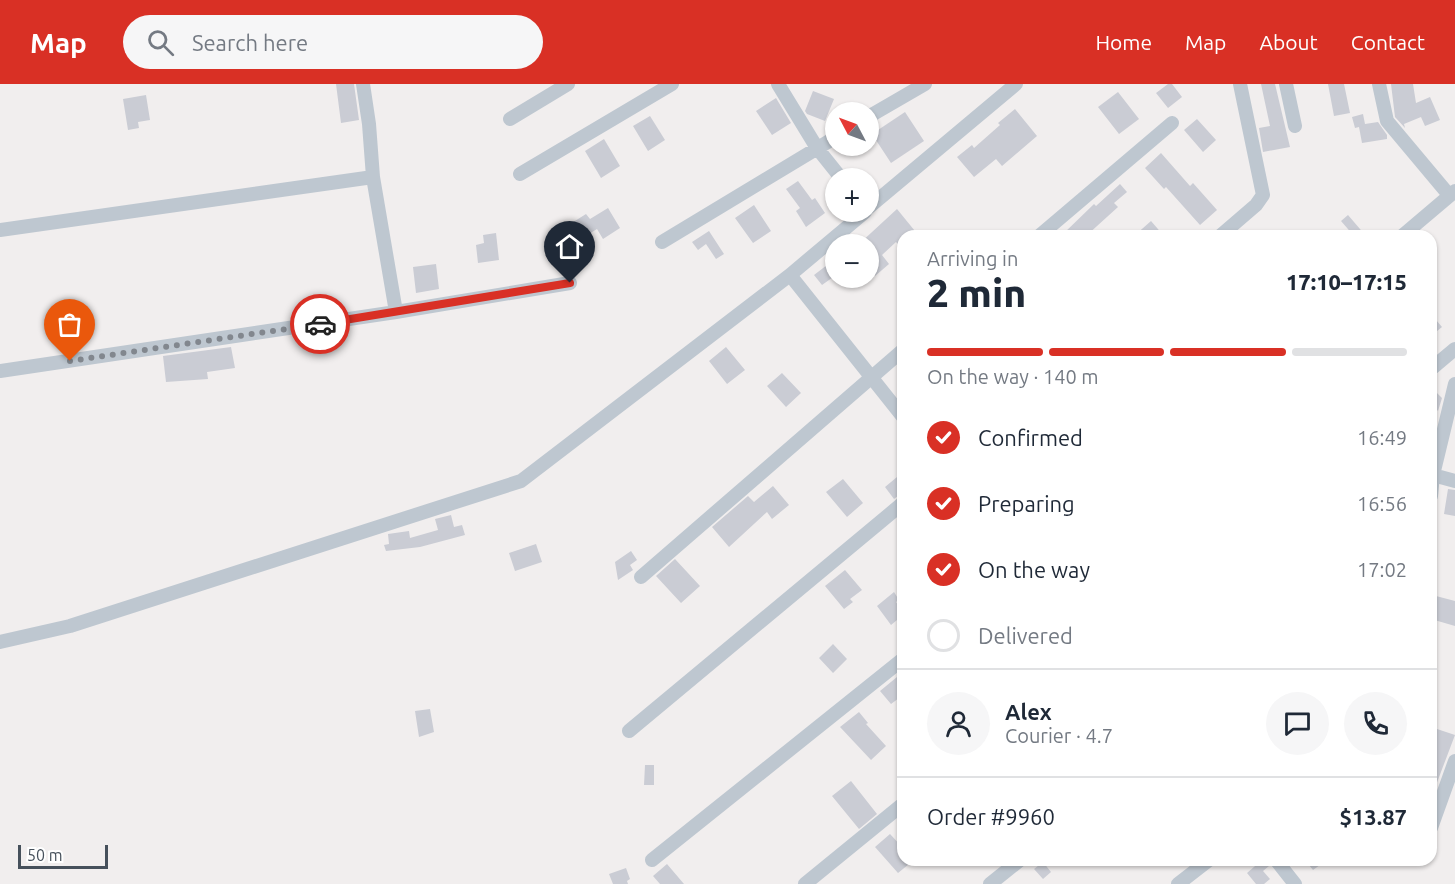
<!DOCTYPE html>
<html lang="en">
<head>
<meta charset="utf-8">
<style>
	:root { --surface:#fff; --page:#f6f6f7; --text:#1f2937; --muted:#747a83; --line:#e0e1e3; --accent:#d93025 }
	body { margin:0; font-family:Ubuntu,sans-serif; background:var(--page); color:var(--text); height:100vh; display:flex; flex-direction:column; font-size:22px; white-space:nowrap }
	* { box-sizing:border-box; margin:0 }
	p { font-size:20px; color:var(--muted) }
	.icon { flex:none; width:33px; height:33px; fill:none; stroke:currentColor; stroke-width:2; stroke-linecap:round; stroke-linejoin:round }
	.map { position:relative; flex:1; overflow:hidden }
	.drawer { position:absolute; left:897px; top:146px; width:540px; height:636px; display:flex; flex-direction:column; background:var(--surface); border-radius:18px; box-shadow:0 2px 4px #0004 }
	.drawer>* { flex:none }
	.needle { width:39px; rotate:311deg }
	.buttons { position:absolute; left:825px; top:18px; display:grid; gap:12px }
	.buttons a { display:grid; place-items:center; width:54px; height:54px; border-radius:50%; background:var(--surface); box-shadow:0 2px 4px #0004; font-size:30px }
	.scale { position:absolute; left:18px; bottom:15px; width:90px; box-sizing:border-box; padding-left:6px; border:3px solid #46505b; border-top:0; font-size:16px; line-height:21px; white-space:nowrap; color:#46505b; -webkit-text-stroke:4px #fff; paint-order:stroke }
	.pin { position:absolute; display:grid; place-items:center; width:51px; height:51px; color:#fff; margin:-62px -26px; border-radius:50% 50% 50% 0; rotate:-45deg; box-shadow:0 0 6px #0007 }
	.pin .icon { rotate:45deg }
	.courier { position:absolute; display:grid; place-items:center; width:60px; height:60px; margin:-30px; border:4px solid #d93025; border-radius:50%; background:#fff; color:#222; box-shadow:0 2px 8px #0007 }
	.headline em { font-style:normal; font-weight:800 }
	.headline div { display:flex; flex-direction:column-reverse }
	.headline { display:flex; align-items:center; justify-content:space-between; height:102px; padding:0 30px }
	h1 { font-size:39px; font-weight:800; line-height:45px }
	.bar { display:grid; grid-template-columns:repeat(4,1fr); gap:9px 6px; align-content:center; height:72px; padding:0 30px }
	.bar i { height:8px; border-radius:4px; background:var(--line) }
	.bar .selected { background:var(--accent) }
	.bar p { grid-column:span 4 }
	.line { display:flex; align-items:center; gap:15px; padding:0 30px; border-top:2px solid var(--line) }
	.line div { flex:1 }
	.round { display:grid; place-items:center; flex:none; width:63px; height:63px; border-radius:32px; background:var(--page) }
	ol { padding:0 30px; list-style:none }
	li { display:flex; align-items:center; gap:18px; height:66px }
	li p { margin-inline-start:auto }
	li .icon { padding:6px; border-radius:50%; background:var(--accent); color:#fff; stroke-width:4 }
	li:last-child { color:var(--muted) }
	li i { width:33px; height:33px; border:3px solid var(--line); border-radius:50% }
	header { display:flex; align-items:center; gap:36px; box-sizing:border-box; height:84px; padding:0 30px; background:var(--accent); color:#fff }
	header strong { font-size:28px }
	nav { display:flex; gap:33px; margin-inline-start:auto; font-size:21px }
	.search { width:420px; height:54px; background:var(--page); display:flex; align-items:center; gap:15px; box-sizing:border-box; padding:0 21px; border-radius:33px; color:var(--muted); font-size:22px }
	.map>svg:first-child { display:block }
	.building { fill:#caccd4 }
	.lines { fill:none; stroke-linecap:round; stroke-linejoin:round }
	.minor { stroke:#bec7d0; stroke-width:14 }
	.done { stroke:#82878e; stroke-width:6; stroke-dasharray:0 10.8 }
	.route { stroke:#d93025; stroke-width:8 }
</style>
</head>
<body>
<header>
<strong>Map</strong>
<div class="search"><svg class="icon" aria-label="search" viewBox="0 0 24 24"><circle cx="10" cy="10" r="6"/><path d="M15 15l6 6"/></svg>Search here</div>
<nav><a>Home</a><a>Map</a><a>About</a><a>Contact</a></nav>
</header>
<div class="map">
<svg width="1455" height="800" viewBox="0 0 1455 800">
	<rect width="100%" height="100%" fill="#f1eeee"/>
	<path class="building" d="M336,0H354L359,36L341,39Z
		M1168,0H1172L1182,13L1168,24L1156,9Z
		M1261,0H1275L1290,63L1263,68L1259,44L1270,42Z
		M1328,0H1344L1350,29L1334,32Z
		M1391,0H1413L1416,19L1430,13L1440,36L1425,42L1421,33L1404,40L1405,44L1395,33Z
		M813,7L834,15L825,37L807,30L805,27Z
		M1118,8L1139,35L1119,50L1098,23Z
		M146,11L150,36L138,38L139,44L128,46L123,15Z
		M776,14L791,39L772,51L756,27Z
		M1015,25L1037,52L1002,82L996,75L974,93L957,73L972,61L974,64L1000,41L998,39Z
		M905,28L924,57L891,79L872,50Z
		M1363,30L1365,40L1378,38L1387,51V55L1362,59L1359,43L1355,44L1352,33Z
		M650,32L665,56L648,67L633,42Z
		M1197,35L1216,56L1203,68L1184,46Z
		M604,55L620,82L601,94L585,67Z
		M1161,69L1190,102L1193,99L1217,126L1200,141L1166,103L1164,105L1145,84Z
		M798,97L812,116L815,114L825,129L806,143L796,127L800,124L786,105Z
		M1120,100L1127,108L1114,119L1118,123L1086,152H1061L1094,120L1096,122Z
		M754,121L771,147L753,159L735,134Z
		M608,124L620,144L603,155L597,145L576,158L567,142L586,130L590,135Z
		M897,125L919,152H903V166L896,158L882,171L889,180L875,192L873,190L868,194V160H859Z
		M1348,131L1366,152H1354L1341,137Z
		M1151,137L1164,152H1134Z
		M709,147L724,170L716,175L706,160L698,166L692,158Z
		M496,149L499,176L478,179L476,161L484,159L483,151Z
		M831,178L836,183V191L822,201L814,191Z
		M436,180L439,205L416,209L413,183Z
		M1431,230L1442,243L1431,252Z
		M231,263L235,284L207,288L208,295L166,298L163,272Z
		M726,263L745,286L727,300L709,277Z
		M782,289L801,309L786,323L767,302Z
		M1431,303L1442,314L1438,327L1431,319Z
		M903,388V408L894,415L885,403Z
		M843,395L863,419L847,433L826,408Z
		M773,402L789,421L772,435L767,428L729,463L712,443L748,412L754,418Z
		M1448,405L1455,406V432L1444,430Z
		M451,431L454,443L462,441L465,451L420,463L386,467L384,461L389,460L388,450L409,447L410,454L438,446L435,435Z
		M536,460L542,478L515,487L509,469Z
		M631,467L637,476L630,481L633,486L618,496L615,478Z
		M675,475L700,502L681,519L656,492Z
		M845,486L862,506L850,515L853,518L844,525L825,502Z
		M894,508L899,516L896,518L903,527V531L891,541L877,522Z
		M1436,512L1455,517V542L1431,535Z
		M833,560L847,575L833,589L819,574Z
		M897,593L903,600V611L891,620L880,607Z
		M430,625L434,648L419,653L415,627Z
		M859,628L868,639L866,640L886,662L871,676L840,643Z
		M1431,643L1455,651L1433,709H1431Z
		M645,681H654V701H644Z
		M851,697L877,730L859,745L832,712Z
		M890,750L903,764V776H914L898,789L875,763Z
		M1262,776H1264L1269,782L1263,787L1270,795L1264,800H1256L1247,789Z
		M1305,776H1327L1313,786Z
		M1043,778L1051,788L1043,795L1034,785Z
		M667,780L684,800H660L653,792Z
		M626,784L630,795L627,797L628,800H613L609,790Z"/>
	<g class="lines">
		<path class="minor" d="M363,0L369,40L373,93L396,228
			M778,0L817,64L841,94
			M1286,0L1295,42
			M1379,0L1387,37L1449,111
			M868,33L925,0
			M510,35L568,0
			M520,90L672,0
			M868,124L1016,0
			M0,146L373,93
			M1039,152L1172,39
			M1220,152L1256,121L1263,111L1240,0
			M1402,152L1455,107
			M662,158L836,53
			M790,191L903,333
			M1431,285L1455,265
			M0,287L396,228L570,199
			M1433,391L1455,397
			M1431,412L1433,391L1455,300
			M641,493L903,266
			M0,558L70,542L521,397L790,191L865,128
			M629,647L903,419
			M1431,744L1455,677
			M652,776L903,575
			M1276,776L1295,800
			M805,800L903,720
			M990,800L1020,776
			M1178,800L1209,776"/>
	</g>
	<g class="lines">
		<path class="done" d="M70,277L320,240"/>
		<path class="route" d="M320,240L570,199"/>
	</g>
</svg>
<div class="buttons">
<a><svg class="needle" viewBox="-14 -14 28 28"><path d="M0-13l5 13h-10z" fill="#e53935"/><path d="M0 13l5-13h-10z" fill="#747a83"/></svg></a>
<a>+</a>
<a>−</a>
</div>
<div class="scale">50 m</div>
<div class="pin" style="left:70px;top:277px;background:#ea580c"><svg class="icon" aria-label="bag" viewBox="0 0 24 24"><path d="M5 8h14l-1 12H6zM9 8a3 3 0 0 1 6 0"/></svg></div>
<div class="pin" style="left:570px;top:199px;background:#1f2937"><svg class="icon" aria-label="home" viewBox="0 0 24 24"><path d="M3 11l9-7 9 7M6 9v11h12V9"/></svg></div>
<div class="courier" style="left:320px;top:240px"><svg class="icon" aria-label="car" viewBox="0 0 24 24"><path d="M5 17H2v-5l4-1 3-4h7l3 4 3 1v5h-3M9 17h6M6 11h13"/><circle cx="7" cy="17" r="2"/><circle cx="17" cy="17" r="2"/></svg></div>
<section class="drawer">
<div class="headline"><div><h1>2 min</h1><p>Arriving in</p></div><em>17:10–17:15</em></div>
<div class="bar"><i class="selected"></i><i class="selected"></i><i class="selected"></i><i></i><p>On the way · 140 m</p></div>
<ol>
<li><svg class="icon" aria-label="check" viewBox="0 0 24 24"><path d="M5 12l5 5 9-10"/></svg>Confirmed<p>16:49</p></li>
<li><svg class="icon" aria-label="check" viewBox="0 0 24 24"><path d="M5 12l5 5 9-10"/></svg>Preparing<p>16:56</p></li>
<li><svg class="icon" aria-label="check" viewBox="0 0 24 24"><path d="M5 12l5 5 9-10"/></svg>On the way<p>17:02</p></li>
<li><i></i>Delivered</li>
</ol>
<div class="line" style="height:108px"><a class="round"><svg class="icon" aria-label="person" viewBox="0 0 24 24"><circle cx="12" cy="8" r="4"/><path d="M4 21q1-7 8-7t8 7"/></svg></a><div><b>Alex</b><p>Courier · 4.7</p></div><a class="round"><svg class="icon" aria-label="chat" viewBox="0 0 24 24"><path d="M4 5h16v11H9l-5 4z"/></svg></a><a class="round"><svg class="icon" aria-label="phone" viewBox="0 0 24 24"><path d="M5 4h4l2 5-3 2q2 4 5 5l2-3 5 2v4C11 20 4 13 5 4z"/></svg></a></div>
<div class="line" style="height:78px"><div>Order #9960</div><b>$13.87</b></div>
</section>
</div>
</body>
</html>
